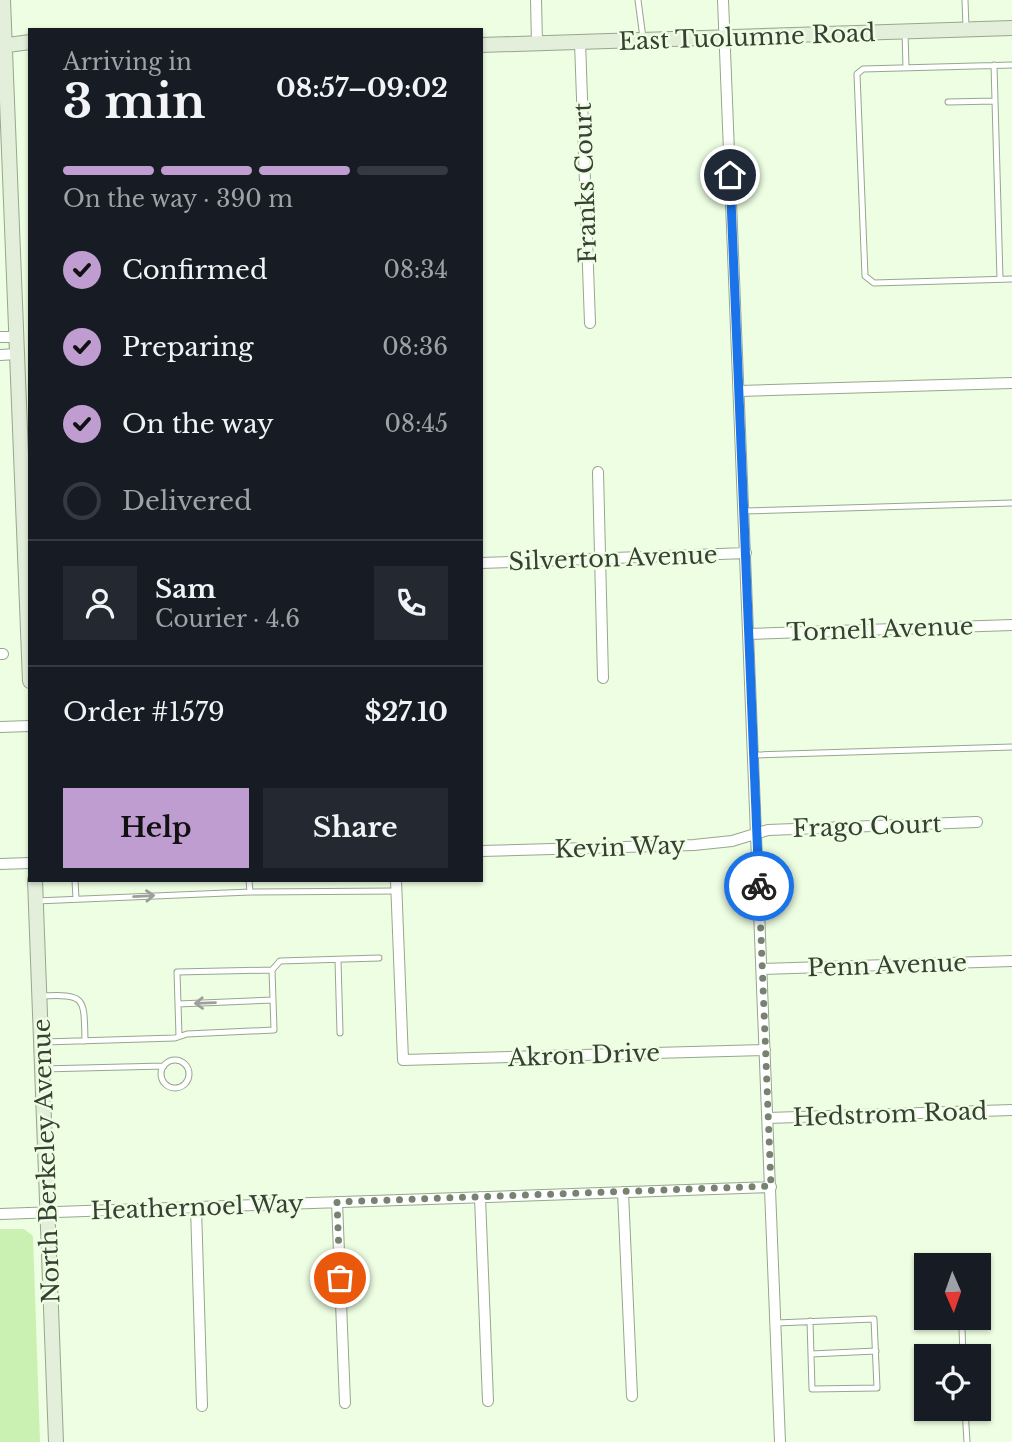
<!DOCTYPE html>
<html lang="en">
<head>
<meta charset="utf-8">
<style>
	:root { --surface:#171b24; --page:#242831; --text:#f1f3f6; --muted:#9ea1a6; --line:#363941; --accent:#bf9dd1 }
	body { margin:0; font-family:"Libre Baskerville",serif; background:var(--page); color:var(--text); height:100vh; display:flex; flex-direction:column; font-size:26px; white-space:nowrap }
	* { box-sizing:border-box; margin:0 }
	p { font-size:23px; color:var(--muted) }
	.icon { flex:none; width:38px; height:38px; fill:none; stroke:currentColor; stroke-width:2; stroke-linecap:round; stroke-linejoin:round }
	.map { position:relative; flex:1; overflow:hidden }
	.panel { position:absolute; left:28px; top:28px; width:455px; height:854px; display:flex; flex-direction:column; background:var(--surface); border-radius:0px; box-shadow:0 2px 5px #0004 }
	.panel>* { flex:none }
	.needle { width:46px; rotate:178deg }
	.fabs { position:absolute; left:914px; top:1253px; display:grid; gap:14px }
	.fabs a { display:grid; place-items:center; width:77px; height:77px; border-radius:0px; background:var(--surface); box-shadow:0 2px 5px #0004; font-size:35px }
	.pin { position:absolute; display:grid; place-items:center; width:60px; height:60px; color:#fff; margin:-30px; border:4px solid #fff; border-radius:50%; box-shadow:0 2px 7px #0007 }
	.courier { position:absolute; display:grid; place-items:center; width:70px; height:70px; margin:-35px; border:5px solid #1a73e8; border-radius:50%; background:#fff; color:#222; box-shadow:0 2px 9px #0007 }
	.head em { font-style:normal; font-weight:700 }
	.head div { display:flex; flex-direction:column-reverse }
	.head { display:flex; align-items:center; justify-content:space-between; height:119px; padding:0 35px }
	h1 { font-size:46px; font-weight:700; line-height:52px }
	.bar { display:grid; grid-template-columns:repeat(4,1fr); gap:10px 7px; align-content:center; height:84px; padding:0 35px }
	.bar i { height:9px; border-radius:5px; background:var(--line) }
	.bar .selected { background:var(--accent) }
	.bar p { grid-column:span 4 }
	.line { display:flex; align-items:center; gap:18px; padding:0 35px; border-top:2px solid var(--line) }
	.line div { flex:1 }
	.round { display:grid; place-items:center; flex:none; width:74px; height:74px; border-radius:0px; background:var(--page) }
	ol { padding:0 35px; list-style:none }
	li { display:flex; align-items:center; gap:21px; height:77px }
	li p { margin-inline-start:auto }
	li .icon { padding:7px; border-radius:50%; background:var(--accent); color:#111; stroke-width:4 }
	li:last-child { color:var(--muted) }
	li i { width:38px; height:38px; border:4px solid var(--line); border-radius:50% }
	.primary-button { display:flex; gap:14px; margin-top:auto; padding:14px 35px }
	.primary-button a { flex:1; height:80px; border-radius:0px; background:var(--accent); color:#111; font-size:28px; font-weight:700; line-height:80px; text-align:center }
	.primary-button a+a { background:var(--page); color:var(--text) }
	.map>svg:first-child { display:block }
	.green { fill:#cbf1b2 }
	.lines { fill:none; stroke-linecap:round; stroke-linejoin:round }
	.lane-casing { stroke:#97a78e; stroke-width:7 }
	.street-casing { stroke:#97a78e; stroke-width:12 }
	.secondary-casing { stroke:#97a78e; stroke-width:16 }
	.lane { stroke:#fff; stroke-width:5 }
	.street { stroke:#fff; stroke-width:10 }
	.secondary { stroke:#e3eedb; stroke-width:14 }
	.oneway { stroke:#9c9f9a }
	.done { stroke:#778271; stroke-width:7; stroke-dasharray:0 12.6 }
	.route { stroke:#1a73e8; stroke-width:9 }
	.labels { text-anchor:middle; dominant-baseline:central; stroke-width:5; stroke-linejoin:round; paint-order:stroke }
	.street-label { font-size:24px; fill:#383f34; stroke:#edfee2 }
</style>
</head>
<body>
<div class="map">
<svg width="1012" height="1442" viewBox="0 0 1012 1442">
	<rect width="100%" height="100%" fill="#edfee2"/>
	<path class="green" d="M0,1229H24L33,1236L40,1442H0Z"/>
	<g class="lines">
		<g class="lane-casing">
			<path id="lane" d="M638,0L643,38
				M965,0L966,27
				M905,32L906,68
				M994,65L1000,279
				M1012,65L863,69L857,74L865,276L874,283L1012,279
				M948,102L995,101
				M744,511L1012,503
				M754,755L1012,747
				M75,880L76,899
				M250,892L396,891
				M36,901L250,892L249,880
				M338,960L340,1033
				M41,996C86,994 84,997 85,1041
				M273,1000L178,1004L177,972L272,970L280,961L379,958
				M178,1004L179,1036
				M44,1042L175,1038L187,1034L274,1030L272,970
				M161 1074a14 14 0 1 1 28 0a14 14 0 1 1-28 0Z
				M42,1069L164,1066
				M776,1323L874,1319L877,1388L812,1389L810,1321
				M962,1329L963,1356
				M811,1354L876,1351
				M965,1409L967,1442"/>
		</g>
		<g class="street-casing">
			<path id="street" d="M536,0L537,43
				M723,0L780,1442
				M580,42L590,323
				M0,337H16
				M0,355L17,354
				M740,391L1012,383
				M598,472L603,678
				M481,563L746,553
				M749,634L1012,625
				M0,654H3
				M0,727L30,726
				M481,851L694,845L732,841L768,830L977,822
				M0,864L30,863
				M396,880L403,1060L765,1050
				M762,969L1012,961
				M768,1118L1012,1110
				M623,1192L632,1396
				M480,1197L488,1401
				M337,1202L345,1403
				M196,1207L202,1406
				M0,1214L771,1187"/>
		</g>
		<g class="secondary-casing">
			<path id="secondary" d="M3,0L30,681
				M481,45L1012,28
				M0,46L30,42
				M35,880L56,1442"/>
		</g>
		<use href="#lane" class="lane"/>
		<use href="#street" class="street"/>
		<use href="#secondary" class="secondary"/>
	</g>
	<defs><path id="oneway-shaft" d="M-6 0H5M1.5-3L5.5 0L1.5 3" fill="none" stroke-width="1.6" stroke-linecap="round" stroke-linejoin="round" transform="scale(1.75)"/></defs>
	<g class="oneway">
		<use href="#oneway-shaft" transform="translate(144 896) rotate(-3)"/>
		<use href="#oneway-shaft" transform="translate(205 1003) rotate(178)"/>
	</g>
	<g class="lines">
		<path class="done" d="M340,1278L337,1202L771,1186L759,886"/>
		<path class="route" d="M730,175L759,886"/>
	</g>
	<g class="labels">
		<g class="street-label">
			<text transform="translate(747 37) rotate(-2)">East Tuolumne Road</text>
			<text transform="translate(585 183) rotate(-92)">Franks Court</text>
			<text transform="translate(613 558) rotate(-2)">Silverton Avenue</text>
			<text transform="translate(880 629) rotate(-2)">Tornell Avenue</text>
			<text transform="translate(867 826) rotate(-2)">Frago Court</text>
			<text transform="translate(620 847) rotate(-2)">Kevin Way</text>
			<text transform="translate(887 965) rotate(-2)">Penn Avenue</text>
			<text transform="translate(584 1055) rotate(-2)">Akron Drive</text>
			<text transform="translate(890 1114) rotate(-2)">Hedstrom Road</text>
			<text transform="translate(46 1161) rotate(-92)">North Berkeley Avenue</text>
			<text transform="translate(197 1207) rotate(-2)">Heathernoel Way</text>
		</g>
	</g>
</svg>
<div class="fabs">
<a><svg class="needle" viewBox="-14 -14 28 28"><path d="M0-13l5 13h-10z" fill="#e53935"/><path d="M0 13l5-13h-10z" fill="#9ea1a6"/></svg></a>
<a><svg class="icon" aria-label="locate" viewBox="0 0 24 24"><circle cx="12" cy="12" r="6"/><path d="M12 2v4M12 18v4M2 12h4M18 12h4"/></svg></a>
</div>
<div class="pin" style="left:340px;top:1278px;background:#ea580c"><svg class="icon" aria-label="bag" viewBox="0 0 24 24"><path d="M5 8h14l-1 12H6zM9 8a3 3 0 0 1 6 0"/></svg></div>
<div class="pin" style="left:730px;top:175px;background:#1f2937"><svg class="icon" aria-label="home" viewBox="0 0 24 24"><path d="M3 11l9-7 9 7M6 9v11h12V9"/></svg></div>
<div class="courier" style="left:759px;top:886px"><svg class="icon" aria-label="bike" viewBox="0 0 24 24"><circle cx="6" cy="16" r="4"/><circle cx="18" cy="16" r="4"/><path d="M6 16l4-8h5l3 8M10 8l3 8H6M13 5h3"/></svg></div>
<section class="panel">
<div class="head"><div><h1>3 min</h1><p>Arriving in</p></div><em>08:57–09:02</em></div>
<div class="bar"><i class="selected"></i><i class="selected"></i><i class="selected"></i><i></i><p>On the way · 390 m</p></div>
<ol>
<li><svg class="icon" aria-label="check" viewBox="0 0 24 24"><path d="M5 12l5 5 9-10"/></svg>Confirmed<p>08:34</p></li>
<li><svg class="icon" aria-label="check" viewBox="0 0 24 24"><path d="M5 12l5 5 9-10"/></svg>Preparing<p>08:36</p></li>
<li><svg class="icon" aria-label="check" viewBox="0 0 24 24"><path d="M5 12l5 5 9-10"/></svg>On the way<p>08:45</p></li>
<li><i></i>Delivered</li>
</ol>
<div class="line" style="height:126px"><a class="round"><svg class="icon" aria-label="person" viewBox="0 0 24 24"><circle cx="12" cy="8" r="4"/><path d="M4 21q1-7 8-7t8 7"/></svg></a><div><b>Sam</b><p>Courier · 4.6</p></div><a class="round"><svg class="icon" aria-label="phone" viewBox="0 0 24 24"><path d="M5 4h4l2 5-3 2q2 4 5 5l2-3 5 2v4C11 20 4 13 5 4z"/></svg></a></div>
<div class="line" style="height:91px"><div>Order #1579</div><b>$27.10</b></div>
<div class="primary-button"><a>Help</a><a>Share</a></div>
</section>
</div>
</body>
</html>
